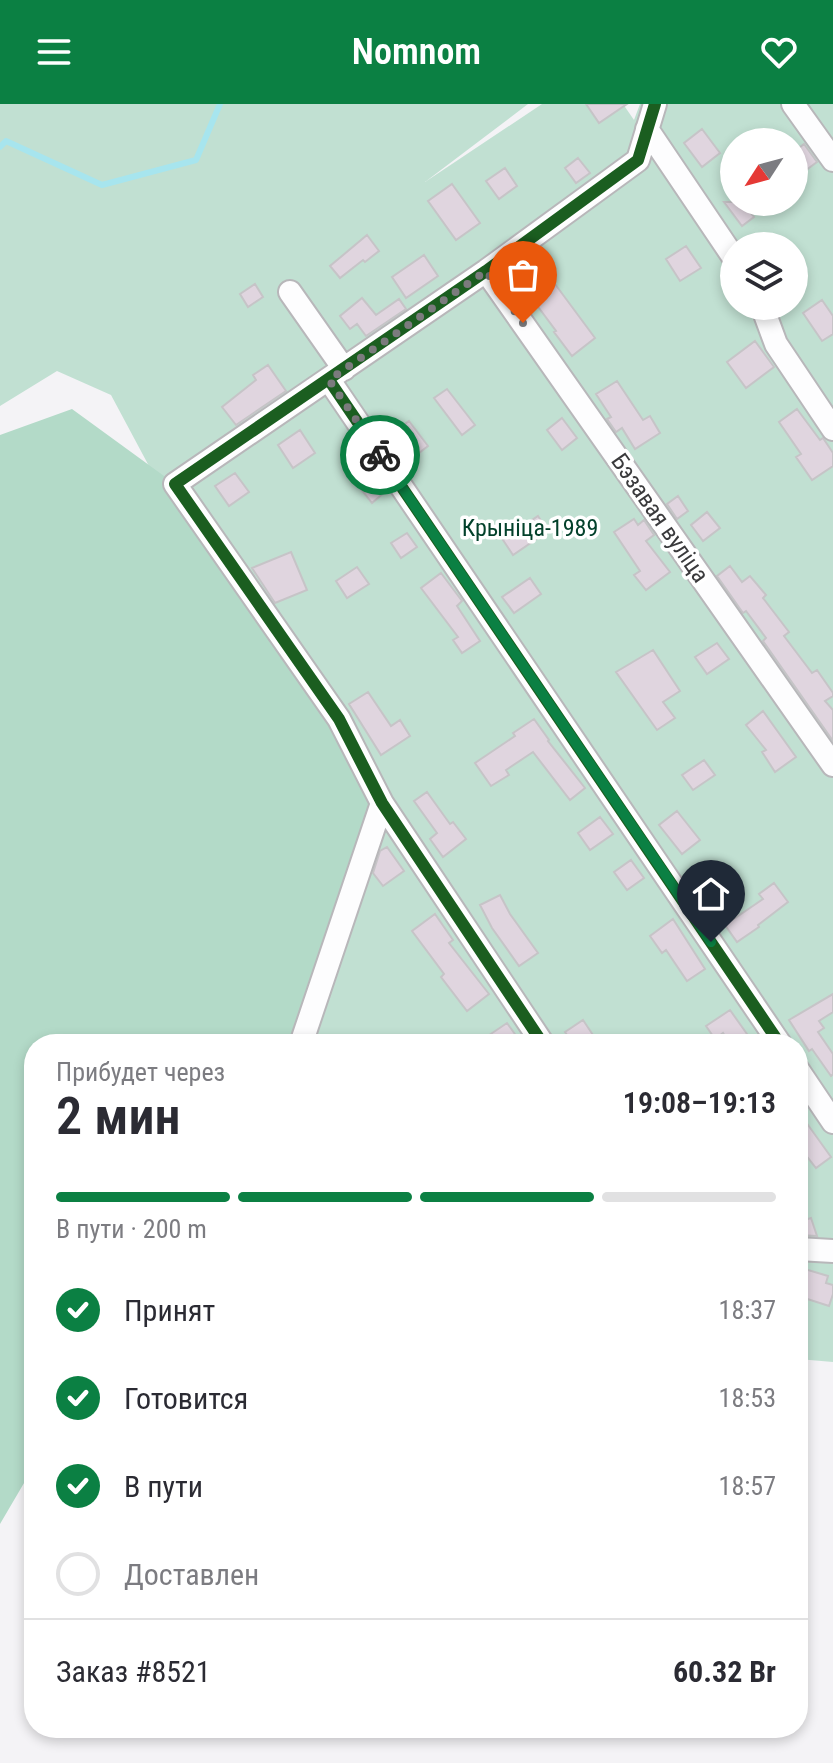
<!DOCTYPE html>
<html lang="ru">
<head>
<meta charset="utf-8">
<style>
	:root { --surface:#fff; --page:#f2f2f3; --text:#2b2b33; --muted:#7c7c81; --line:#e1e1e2; --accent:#0b8043 }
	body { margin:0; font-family:"Roboto Condensed",sans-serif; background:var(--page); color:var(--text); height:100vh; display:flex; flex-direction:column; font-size:30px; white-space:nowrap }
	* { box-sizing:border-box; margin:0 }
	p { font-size:26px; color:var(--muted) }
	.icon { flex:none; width:44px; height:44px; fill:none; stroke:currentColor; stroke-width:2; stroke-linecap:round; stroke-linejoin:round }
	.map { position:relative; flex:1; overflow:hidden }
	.details { position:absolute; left:24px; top:930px; width:784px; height:704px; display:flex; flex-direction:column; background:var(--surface); border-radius:32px; box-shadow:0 4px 12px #0003 }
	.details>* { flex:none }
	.needle { width:52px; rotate:234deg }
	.controls { position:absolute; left:720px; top:24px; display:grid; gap:16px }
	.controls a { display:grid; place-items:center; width:88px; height:88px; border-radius:50%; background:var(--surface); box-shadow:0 4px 12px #0003; font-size:40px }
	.pin { position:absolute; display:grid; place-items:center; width:68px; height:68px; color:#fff; margin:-82px -34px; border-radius:50% 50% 50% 0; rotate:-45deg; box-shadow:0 0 8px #0007 }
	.pin .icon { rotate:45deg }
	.courier { position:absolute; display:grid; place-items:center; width:80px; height:80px; margin:-40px; border:6px solid #0b8043; border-radius:50%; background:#fff; color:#222; box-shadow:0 2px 10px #0007 }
	.overview em { font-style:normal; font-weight:600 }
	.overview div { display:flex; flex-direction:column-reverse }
	.overview { display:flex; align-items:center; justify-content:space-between; height:136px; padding:0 32px }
	h1 { font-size:52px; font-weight:600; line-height:60px }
	.bar { display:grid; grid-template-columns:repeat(4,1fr); gap:12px 8px; align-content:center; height:96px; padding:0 32px }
	.bar i { height:10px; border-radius:6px; background:var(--line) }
	.bar .selected { background:var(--accent) }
	.bar p { grid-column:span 4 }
	.line { display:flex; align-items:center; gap:20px; padding:0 32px; border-top:2px solid var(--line) }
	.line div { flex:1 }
	ol { padding:0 32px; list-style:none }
	li { display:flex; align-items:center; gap:24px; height:88px }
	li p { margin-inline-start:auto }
	li .icon { padding:8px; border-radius:50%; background:var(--accent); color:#fff; stroke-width:4 }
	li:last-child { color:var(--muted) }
	li i { width:44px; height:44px; border:4px solid var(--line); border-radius:50% }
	header { display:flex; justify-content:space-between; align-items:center; height:104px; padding:0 32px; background:var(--accent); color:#fff; font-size:36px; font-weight:600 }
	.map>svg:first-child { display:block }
	.green { fill:#c1e0d2; fill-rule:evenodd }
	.forest { fill:#b3dac8 }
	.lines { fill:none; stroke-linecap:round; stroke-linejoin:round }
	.stream { stroke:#a7e5ee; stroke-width:6 }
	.building { fill:#e0d5df; stroke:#c6c4c7; stroke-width:2 }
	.minor-casing { stroke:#b8b7ba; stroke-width:26 }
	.minor { stroke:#fdfdfe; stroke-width:22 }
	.cycleway-casing { stroke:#fff; stroke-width:17 }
	.cycleway { stroke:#1b5e20; stroke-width:12 }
	.done { stroke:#7b7b7d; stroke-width:8; stroke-dasharray:0 14.4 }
	.route { stroke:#0b8043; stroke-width:10 }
	.labels { text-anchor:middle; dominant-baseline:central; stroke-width:7; stroke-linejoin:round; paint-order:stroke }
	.street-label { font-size:24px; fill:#3a3a3c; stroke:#fff }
	.park-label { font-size:24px; fill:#03412b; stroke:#fff }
</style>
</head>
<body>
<header><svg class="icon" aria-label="menu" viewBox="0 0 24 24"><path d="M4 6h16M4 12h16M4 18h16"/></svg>Nomnom<svg class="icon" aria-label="heart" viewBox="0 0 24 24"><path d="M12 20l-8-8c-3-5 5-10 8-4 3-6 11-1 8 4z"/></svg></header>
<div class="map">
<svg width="833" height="1659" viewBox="0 0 833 1659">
	<rect width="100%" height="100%" fill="#f4f3f6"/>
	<path class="green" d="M0,0H528L425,78L542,0H623L634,16L640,0H833V1258L798,1255V940H269L235,523L111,291L57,267L0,302ZM734,38H794V98H734ZM734,142H794V202H734Z"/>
	<path class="forest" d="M72,305L175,380L382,699L301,940H34V1362L0,1420V331Z"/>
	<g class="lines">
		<path class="stream" d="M0,43L6,37L102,81L196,56L220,0"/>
	</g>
	<path class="building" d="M586,0H627L599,19Z
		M702,25L720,49L702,63L684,39Z
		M804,40L817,58L794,75V48Z
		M578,54L590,69L576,79L565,64Z
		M505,64L517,82L499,95L486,77Z
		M452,80L480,119L456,136L428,97Z
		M724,98H742L754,113L742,122Z
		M367,131L379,147L365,158L363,156L340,174L330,162Z
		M686,142L701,164L680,177L666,155Z
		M424,151L438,172L406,194L392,173Z
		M255,180L263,193L248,203L240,190Z
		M555,180L595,234L572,252L554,228L556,227L533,196Z
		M362,194L376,211L399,195L406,205L366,232L357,220L350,225L340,212Z
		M822,196L833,212V230L822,237L803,209Z
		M755,237L774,263L746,284L727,258Z
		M268,261L286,287L236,321L222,303L256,276L253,271Z
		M617,277L643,316L650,312L660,329L635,345L622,324L616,328L607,315L611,313L596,290Z
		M447,285L475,321L462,331L434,294Z
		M797,305L820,336L823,334L833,349V362L812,376L796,353L801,350L779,318Z
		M562,314L577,334L562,346L547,326Z
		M409,317L428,342L406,359L387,334Z
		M300,326L315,349L293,364L278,341Z
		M364,358L386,387L372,399L349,370Z
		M235,369L249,388L229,402L215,382Z
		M678,392L688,407L677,415L667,400Z
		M707,408L720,424L703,437L691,421Z
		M538,412L548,427L513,451L503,436Z
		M634,415L638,421L644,416L654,431L646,437L670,468L646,486L634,471L640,467L614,428Z
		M407,429L417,443L401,454L391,439Z
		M291,448L307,486L275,499L252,464Z
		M730,462L742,478L750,472L766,491L763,494L789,528L784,532L812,569L817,566L833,589V592L825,597L833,606V637L763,537L766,534L746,507L743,509L717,472Z
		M357,463L369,480L347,494L336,477Z
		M441,469L462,497L457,502L480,537L462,549L453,536L458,533L421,484Z
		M530,474L541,490L514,509L502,493Z
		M717,539L729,555L707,570L695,553Z
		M653,546L680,587L663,598L675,614L657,626L616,568Z
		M368,588L391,622L400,616L410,632L381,651L349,600Z
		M763,607L796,653L775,668L762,648L766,646L746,621Z
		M534,615L549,636L548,637L585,684L570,696L533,648L506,666L509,671L491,682L475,659L515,632L513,629Z
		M704,656L715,671L693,686L682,671Z
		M427,688L450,720L453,718L466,735L443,753L430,735L437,729L414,697Z
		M677,707L700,736L682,750L659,721Z
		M600,713L613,730L590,746L578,729Z
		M387,743L404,767L383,782L373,769L380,747Z
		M631,756L644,774L627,786L614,768Z
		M774,779L788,798L758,821L759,823L737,838L725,821L763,795L759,790Z
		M500,791L510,810L538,849L519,862L492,824L480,801Z
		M435,810L453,836L449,839L489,890L467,907L441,873L444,870L412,827Z
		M673,815L705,865L687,877L666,846L662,849L650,832Z
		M833,890V908L819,917L824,924L818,928L833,950V970L831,972L812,945L809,947L789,916Z
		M730,906L747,930L733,940H730L723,929L715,935L706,922Z
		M583,916L599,940H573L565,928Z
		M507,919L522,940H476Z
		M798,1007L831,1053L816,1064L798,1041Z
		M811,1114L817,1132L798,1131V1118Z
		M798,1163L828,1172L826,1179L833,1181V1190L829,1202L798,1192Z"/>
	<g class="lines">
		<g class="minor-casing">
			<path id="minor" d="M793,0L833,56
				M647,25L734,154
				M486,167L833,661
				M290,188L344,265
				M762,202L776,240L833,325
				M329,276L780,940
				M301,940L382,699
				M543,940L382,699L339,615L175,380L486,167L638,56L655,0
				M798,966L833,1018
				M798,1145L833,1147"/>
		</g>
		<use href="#minor" class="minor"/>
		<g class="cycleway-casing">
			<path id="cycleway" d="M329,276L780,940
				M543,940L382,699L339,615L175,380L486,167L638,56L655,0"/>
		</g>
		<use href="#cycleway" class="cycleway"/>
	</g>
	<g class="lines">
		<path class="done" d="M380,351L329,276L486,167L523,219"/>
		<path class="route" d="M380,351L711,838"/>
	</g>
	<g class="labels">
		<g class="street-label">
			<text transform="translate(660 414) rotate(55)">Бэзавая вуліца</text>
		</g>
		<g class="park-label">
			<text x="530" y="424">Крыніца-1989</text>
		</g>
	</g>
</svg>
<div class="controls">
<a><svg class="needle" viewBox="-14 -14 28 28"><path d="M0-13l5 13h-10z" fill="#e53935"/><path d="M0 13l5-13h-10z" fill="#7c7c81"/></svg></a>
<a><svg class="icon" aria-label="layers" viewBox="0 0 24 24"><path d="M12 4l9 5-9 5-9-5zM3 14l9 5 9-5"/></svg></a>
</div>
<div class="pin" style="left:523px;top:219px;background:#ea580c"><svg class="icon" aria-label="bag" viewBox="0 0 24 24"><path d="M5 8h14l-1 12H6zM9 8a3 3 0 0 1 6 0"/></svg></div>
<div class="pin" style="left:711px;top:838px;background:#1f2937"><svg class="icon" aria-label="home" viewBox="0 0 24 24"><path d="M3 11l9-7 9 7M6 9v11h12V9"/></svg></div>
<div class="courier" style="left:380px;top:351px"><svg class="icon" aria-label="bike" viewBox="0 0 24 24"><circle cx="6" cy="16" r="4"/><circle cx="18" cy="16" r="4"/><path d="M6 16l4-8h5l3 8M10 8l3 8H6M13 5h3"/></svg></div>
<section class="details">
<div class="overview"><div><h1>2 мин</h1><p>Прибудет через</p></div><em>19:08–19:13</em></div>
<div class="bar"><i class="selected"></i><i class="selected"></i><i class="selected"></i><i></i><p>В пути · 200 m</p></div>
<ol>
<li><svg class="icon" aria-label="check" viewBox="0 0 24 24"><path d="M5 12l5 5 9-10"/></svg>Принят<p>18:37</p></li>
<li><svg class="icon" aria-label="check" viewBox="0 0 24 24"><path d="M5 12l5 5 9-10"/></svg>Готовится<p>18:53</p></li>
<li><svg class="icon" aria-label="check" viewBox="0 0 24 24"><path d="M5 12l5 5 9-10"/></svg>В пути<p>18:57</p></li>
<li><i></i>Доставлен</li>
</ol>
<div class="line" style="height:104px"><div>Заказ #8521</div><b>60.32 Br</b></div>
</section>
</div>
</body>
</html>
